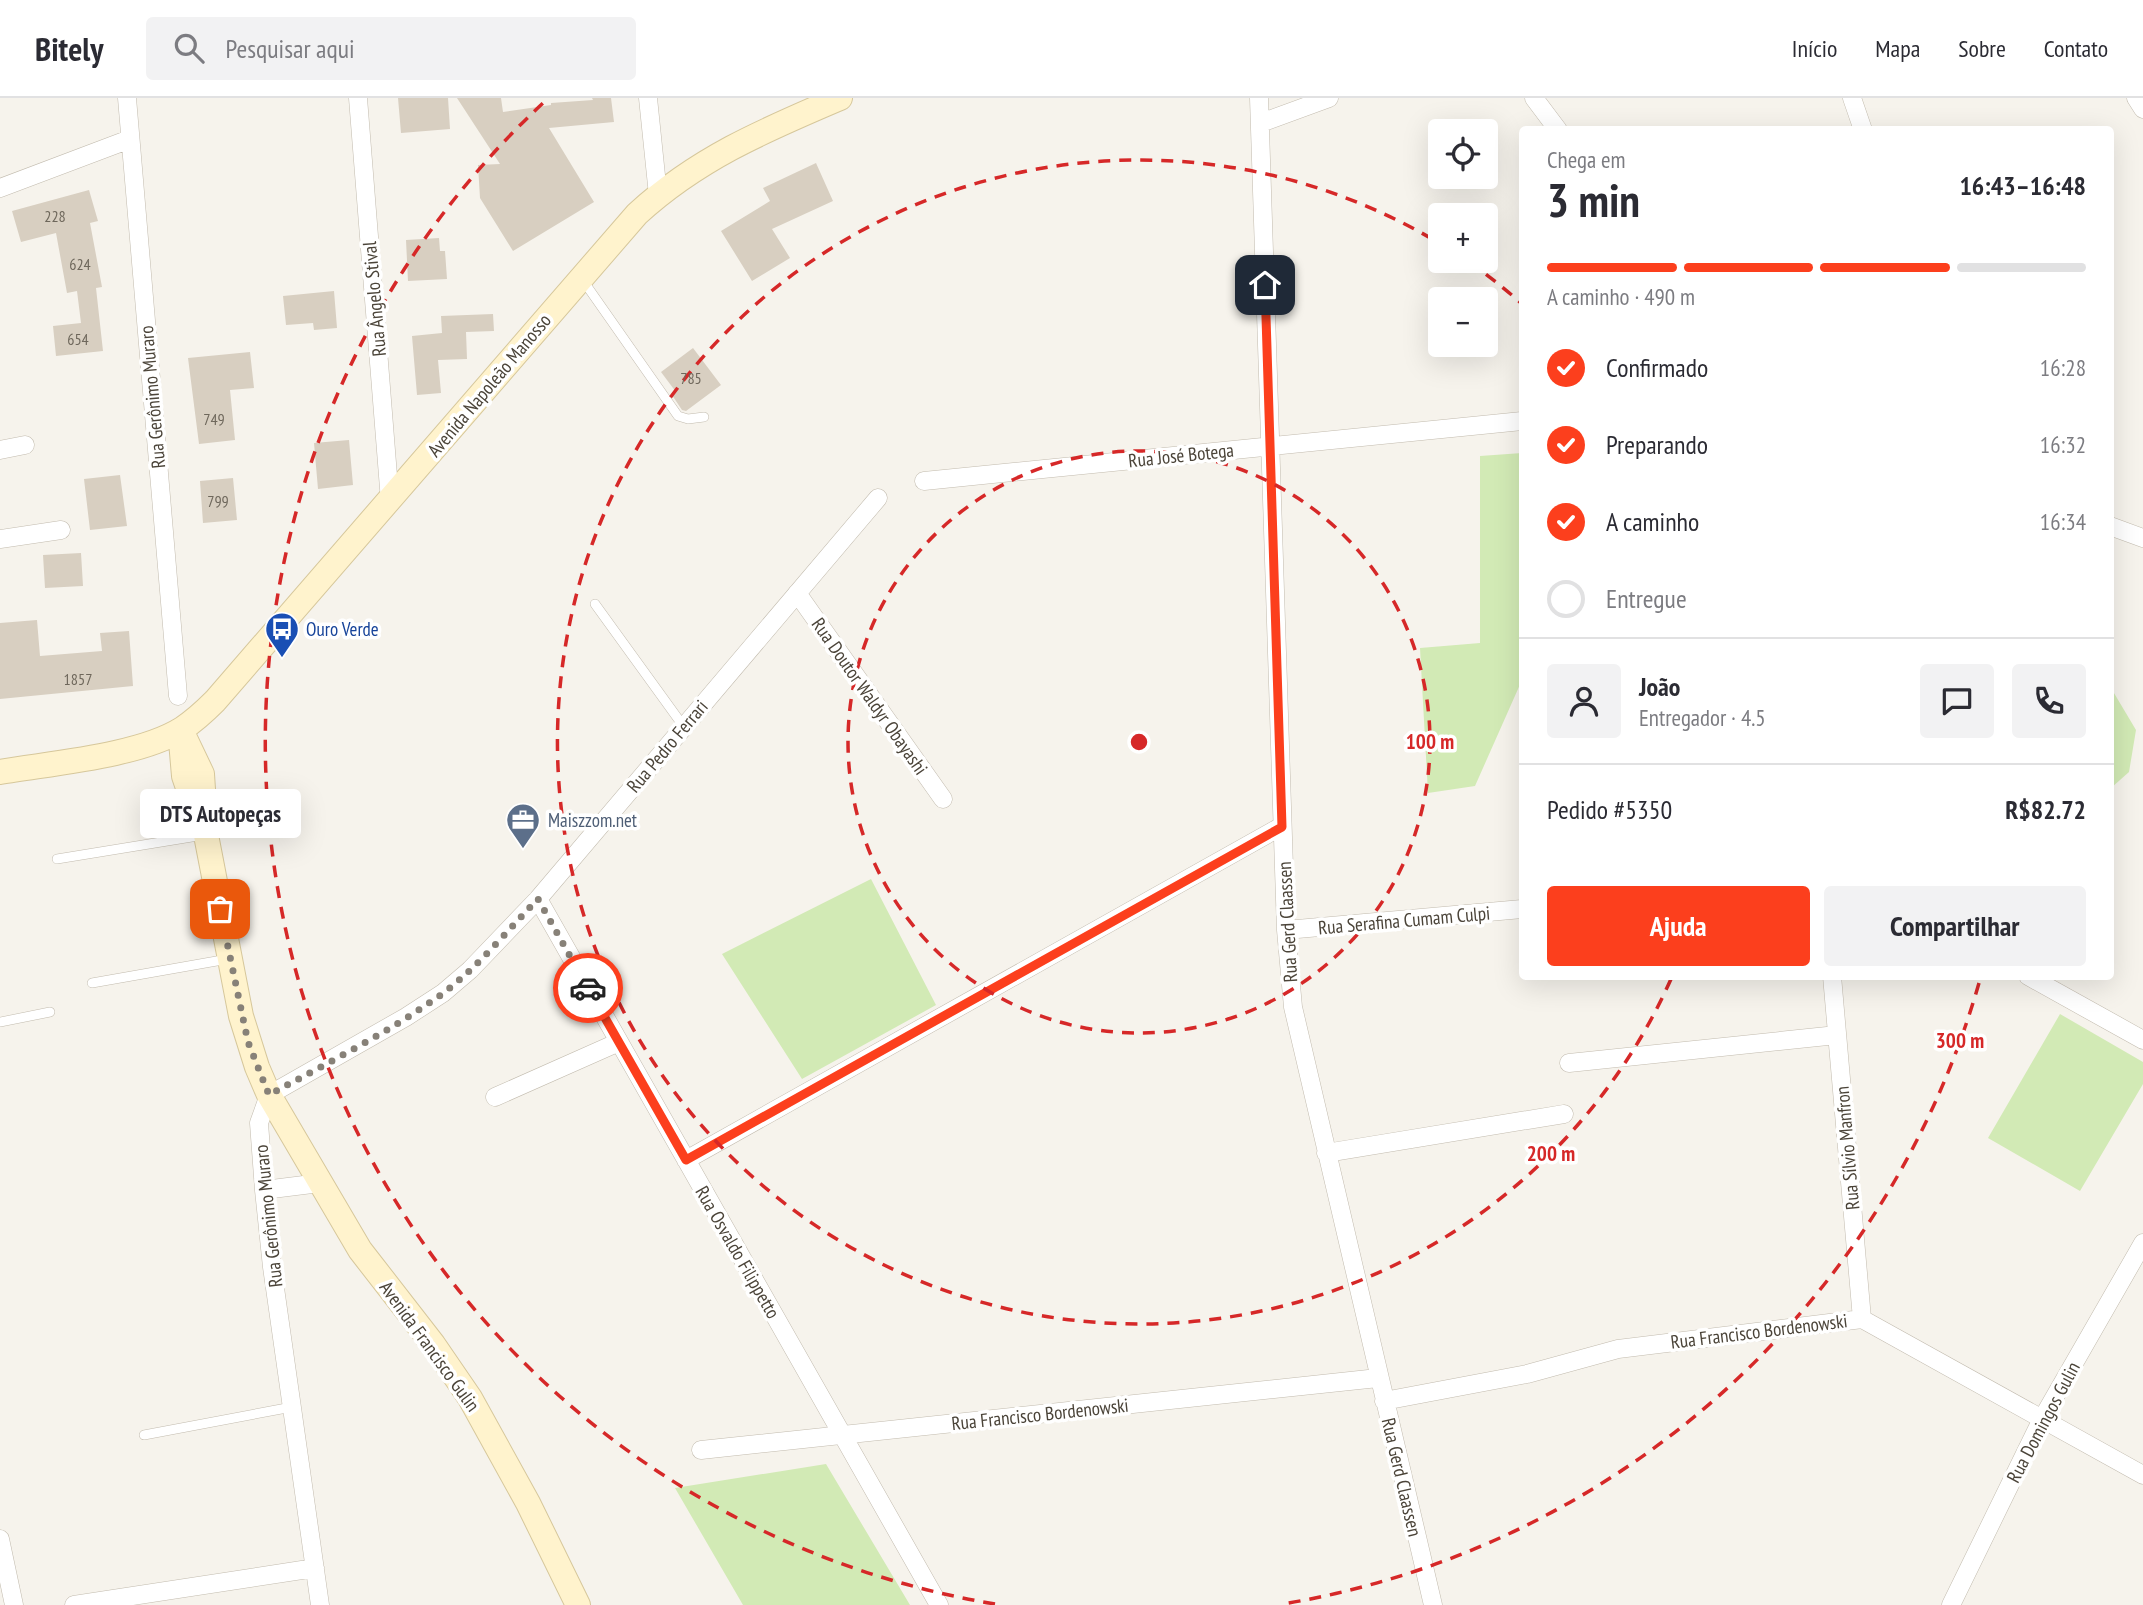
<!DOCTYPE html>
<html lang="pt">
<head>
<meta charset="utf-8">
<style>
	:root { --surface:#fff; --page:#f2f2f3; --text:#2b2b33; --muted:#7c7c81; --line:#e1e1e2; --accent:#fc3f1d }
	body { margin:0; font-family:"PT Sans Narrow",sans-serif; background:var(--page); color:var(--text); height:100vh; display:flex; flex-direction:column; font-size:26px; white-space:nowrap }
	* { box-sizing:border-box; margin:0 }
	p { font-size:23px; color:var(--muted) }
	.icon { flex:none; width:38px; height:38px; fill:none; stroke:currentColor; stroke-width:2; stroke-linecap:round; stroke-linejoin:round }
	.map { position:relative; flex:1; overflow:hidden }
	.panel { position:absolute; left:1519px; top:28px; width:595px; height:854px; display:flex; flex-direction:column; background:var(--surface); border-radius:7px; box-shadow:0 7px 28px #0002 }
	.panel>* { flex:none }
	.buttons { position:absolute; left:1428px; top:21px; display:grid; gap:14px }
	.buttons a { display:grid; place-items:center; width:70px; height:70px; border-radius:7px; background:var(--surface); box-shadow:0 7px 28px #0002; font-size:35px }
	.pin { position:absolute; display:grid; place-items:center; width:60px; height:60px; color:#fff; margin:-30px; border-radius:14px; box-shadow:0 4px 10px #0006 }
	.courier { position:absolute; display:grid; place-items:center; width:70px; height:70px; margin:-35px; border:5px solid #fc3f1d; border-radius:50%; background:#fff; color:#222; box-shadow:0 2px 9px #0007 }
	.bubble { position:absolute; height:49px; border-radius:7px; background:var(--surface); box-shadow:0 7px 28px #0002; font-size:23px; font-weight:700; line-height:49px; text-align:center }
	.head em { font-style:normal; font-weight:700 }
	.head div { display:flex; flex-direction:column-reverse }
	.head { display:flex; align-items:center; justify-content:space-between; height:119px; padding:0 28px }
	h1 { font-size:46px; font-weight:700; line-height:52px }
	.bar { display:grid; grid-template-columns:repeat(4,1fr); gap:10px 7px; align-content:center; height:84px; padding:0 28px }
	.bar i { height:9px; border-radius:5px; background:var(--line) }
	.bar .selected { background:var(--accent) }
	.bar p { grid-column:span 4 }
	.line { display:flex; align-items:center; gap:18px; padding:0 28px; border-top:2px solid var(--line) }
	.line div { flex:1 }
	.round { display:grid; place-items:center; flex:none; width:74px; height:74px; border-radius:7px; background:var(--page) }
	ol { padding:0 28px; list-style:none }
	li { display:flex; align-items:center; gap:21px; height:77px }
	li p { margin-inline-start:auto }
	li .icon { padding:7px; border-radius:50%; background:var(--accent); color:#fff; stroke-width:4 }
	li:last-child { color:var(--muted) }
	li i { width:38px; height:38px; border:4px solid var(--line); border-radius:50% }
	.cta { display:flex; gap:14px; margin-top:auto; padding:14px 28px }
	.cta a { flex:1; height:80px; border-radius:7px; background:var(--accent); color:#fff; font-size:28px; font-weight:700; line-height:80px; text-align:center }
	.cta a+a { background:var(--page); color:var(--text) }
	header { display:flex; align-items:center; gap:42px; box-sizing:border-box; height:98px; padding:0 35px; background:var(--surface); border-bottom:2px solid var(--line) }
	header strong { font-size:33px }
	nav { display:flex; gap:38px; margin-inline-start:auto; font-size:24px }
	.search { width:490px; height:63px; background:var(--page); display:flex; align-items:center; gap:18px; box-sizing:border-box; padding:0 24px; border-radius:7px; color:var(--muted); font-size:26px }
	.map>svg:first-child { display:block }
	.green { fill:#d2eab5 }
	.building { fill:#d8cfc1 }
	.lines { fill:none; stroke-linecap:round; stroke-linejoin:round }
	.lane-casing { stroke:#c2bbae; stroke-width:10 }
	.street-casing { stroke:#c2bbae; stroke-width:19 }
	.secondary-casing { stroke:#d6c79b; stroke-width:26 }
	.lane { stroke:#fff; stroke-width:9 }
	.street { stroke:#fff; stroke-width:18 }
	.secondary { stroke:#fff3cd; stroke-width:24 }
	.done { stroke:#878178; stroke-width:7; stroke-dasharray:0 12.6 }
	.route { stroke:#fc3f1d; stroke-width:9 }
	.ring { fill:none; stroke:#d62828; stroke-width:3.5; stroke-dasharray:12 9 }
	.labels { text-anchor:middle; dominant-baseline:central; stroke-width:7; stroke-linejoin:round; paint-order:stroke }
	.number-label { font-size:16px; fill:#6e675b }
	.street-label { font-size:19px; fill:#4b4439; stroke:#fff }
	.transit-label { font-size:19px; fill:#164399; stroke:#fff; text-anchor:start }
	.service-label { font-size:19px; fill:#4e5e75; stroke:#fff; text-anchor:start }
	.centre { fill:#d62828; stroke:#fff; stroke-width:3.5 }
	.ring-label { font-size:21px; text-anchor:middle; font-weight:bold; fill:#d62828; stroke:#fff; stroke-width:7; stroke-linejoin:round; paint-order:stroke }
</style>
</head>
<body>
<header>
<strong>Bitely</strong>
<div class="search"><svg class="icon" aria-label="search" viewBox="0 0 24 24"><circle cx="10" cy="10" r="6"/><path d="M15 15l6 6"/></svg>Pesquisar aqui</div>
<nav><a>Início</a><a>Mapa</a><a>Sobre</a><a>Contato</a></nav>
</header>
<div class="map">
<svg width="2143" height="1507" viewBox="0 0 2143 1507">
	<rect width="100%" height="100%" fill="#f6f3ec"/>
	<path class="green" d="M1522,355V582L1475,688L1428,695L1420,550L1480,545V358Z
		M2111,590L2136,632L2129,674L2111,690Z
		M871,781L936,907L802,981L722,856Z
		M2060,916L2143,964V986L2080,1093L1988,1040Z
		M826,1366L910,1507H743L675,1390Z"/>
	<path class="building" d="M398,0H448L450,31L401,35Z
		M457,0H501L503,14L551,7V5L593,2L592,0H611L614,24L549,30L594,104L513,153L480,100L478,67L500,66Z
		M816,65L833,103L772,131L790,160L752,183L721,133L770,103L763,90Z
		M89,92L98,123L90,125L102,189L96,190L103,253L56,258L53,228L81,225L77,193L67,195L56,135L21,144L12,113Z
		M439,140L440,153H445L447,181L408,183L406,142Z
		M334,193L337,230L314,232L313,225L286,227L283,198Z
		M493,216L494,233L466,234L467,261L438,262L441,295L417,297L412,238L442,235L441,218Z
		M693,250L721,287L686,313L682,312L672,297L676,294L661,274Z
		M250,254L254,290L230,292L235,342L199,346L188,260Z
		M349,342L353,387L318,391L314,345Z
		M120,377L127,428L90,432L84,381Z
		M233,380L237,422L203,425L200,383Z
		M81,455L83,488L45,490L43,457Z
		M37,522L40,558L102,553L100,535L129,533L133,588L0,601V525Z"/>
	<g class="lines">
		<g class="lane-casing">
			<path id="lane" d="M582,181L678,318L688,321L704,319
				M595,506L684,629
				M57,761L204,737
				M92,885L228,861
				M0,924L50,914
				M144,1337L292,1309"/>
		</g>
		<g class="street-casing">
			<path id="street" d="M127,0L178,598
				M358,0L390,403
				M648,0L658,97
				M1259,0L1286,832L1293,909L1433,1507
				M1534,0L1558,32
				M1852,0L1863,32
				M2136,0L2143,11
				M1261,25L1329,0
				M0,90L130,41
				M0,352L25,347
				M924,383L1522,323
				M2110,428L2143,440
				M0,441L61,432
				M797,495L943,701
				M538,801L939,1507
				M1286,832L1522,811
				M1832,878L1862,1221
				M2028,878L2143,942
				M1569,965L1837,937
				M495,999L619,944
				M1326,1055L1564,1016
				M686,1062L1282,728
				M264,1092L320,1085
				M1384,1303L1527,1276L1618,1251L1862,1221L2143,1377
				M701,1352L1378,1280
				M0,1441L14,1507
				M74,1507L315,1470
				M320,1507L272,1169L264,1092L259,1025L269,997L406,919L443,895L470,872L538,801L878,400
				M1951,1507L2042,1321L2143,1145"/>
		</g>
		<g class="secondary-casing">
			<path id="secondary" d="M181,632L202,676L206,737L241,918L257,969L269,997L360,1152L433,1246L470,1300L528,1405L578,1507
				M181,643L184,678L197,716
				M0,674C52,665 139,658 182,631C194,623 205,613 215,603L637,116C698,60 765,32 840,0"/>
		</g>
		<use href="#lane" class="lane"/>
		<use href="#street" class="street"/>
		<use href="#secondary" class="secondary"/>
	</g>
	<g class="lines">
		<path class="done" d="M220,811L248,944L269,997C327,965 388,935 442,896C478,869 507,833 538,801L588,890"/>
		<path class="route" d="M588,890L686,1062L1282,729L1265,187"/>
	</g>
	<g class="ring">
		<circle cx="1139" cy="644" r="291"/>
		<path d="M1671 881A582 582 0 1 1 1439 145M1469 164A582 582 0 0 1 1521 205"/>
		<path d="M1979 885A874 874 0 0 1 1283 1506M995 1506A874 874 0 0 1 543 5"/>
	</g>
	<defs>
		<g id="bus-pin" transform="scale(1.75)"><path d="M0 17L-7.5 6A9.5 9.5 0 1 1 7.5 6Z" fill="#1a4fb4" stroke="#fff"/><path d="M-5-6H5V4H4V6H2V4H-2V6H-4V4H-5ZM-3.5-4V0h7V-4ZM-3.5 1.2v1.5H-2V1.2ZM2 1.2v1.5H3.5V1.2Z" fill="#fff"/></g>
		<g id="office-pin" transform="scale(1.75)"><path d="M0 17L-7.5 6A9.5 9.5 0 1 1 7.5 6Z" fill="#5c6f8a" stroke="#fff"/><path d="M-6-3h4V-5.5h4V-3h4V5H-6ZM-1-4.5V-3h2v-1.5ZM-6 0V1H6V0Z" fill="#fff"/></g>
	</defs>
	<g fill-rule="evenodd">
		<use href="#bus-pin" x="282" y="531"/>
		<use href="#office-pin" x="523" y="722"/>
	</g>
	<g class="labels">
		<g class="number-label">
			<text x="55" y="118">228</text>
			<text x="80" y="166">624</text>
			<text x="78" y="241">654</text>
			<text x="691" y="280">785</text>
			<text x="214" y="321">749</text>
			<text x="218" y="403">799</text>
			<text x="78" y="581">1857</text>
		</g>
		<g class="street-label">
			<text transform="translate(374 201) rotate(-95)">Rua Ângelo Stival</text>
			<text transform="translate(489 287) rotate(-50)">Avenida Napoleão Manosso</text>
			<text transform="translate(152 299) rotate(-95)">Rua Gerônimo Muraro</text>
			<text transform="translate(1181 357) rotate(-6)">Rua José Botega</text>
			<text transform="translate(870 598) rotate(55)">Rua Doutor Waldyr Obayashi</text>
			<text transform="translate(667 648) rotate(-50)">Rua Pedro Ferrari</text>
			<text transform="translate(1404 822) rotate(-5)">Rua Serafina Cumam Culpi</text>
			<text transform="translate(1287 824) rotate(-93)">Rua Gerd Claassen</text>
			<text transform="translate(1847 1050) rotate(-95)">Rua Sílvio Manfron</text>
			<text transform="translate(268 1118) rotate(-96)">Rua Gerônimo Muraro</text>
			<text transform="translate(738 1154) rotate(60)">Rua Osvaldo Filippetto</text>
			<text transform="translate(1759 1233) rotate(-7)">Rua Francisco Bordenowski</text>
			<text transform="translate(430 1248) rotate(54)">Avenida Francisco Gulin</text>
			<text transform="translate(1040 1316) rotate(-6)">Rua Francisco Bordenowski</text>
			<text transform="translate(2043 1324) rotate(-62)">Rua Domingos Gulin</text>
			<text transform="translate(1402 1379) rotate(77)">Rua Gerd Claassen</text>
		</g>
		<g class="transit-label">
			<text x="306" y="531">Ouro Verde</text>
		</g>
		<g class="service-label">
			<text x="548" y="722">Maiszzom.net</text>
		</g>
	</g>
	<circle cx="1139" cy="644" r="10" class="centre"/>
	<g class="ring-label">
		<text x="1430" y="651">100 m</text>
		<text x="1960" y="950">300 m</text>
		<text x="1551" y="1063">200 m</text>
	</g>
</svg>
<div class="buttons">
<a><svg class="icon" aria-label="locate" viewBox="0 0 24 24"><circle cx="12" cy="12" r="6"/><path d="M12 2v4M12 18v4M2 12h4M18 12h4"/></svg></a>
<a>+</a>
<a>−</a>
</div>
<div class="pin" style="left:220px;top:811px;background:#ea580c"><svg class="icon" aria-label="bag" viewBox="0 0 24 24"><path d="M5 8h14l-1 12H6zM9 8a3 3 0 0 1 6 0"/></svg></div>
<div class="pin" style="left:1265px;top:187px;background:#1f2937"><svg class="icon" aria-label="home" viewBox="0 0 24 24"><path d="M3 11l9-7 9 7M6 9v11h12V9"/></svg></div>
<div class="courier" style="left:588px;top:890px"><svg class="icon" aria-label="car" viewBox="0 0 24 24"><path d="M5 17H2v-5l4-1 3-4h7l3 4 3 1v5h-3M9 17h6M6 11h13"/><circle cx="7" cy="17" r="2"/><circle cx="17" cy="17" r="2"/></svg></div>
<div class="bubble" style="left:140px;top:691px;width:161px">DTS Autopeças</div>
<section class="panel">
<div class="head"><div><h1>3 min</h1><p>Chega em</p></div><em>16:43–16:48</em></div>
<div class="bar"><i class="selected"></i><i class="selected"></i><i class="selected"></i><i></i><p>A caminho · 490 m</p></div>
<ol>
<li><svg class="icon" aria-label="check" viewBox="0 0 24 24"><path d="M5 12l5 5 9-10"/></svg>Confirmado<p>16:28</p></li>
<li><svg class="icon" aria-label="check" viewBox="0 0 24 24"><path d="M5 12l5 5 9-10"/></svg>Preparando<p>16:32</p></li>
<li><svg class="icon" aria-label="check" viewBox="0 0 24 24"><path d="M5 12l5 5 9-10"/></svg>A caminho<p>16:34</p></li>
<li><i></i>Entregue</li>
</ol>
<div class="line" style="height:126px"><a class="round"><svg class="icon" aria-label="person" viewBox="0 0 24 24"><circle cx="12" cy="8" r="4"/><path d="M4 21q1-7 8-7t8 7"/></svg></a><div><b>João</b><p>Entregador · 4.5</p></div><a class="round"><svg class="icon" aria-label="chat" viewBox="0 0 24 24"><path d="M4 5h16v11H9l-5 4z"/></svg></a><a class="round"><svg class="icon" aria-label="phone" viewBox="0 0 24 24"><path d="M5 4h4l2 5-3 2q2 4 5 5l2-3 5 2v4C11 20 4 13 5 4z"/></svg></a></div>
<div class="line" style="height:91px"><div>Pedido #5350</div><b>R$82.72</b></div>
<div class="cta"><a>Ajuda</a><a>Compartilhar</a></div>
</section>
</div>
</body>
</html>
